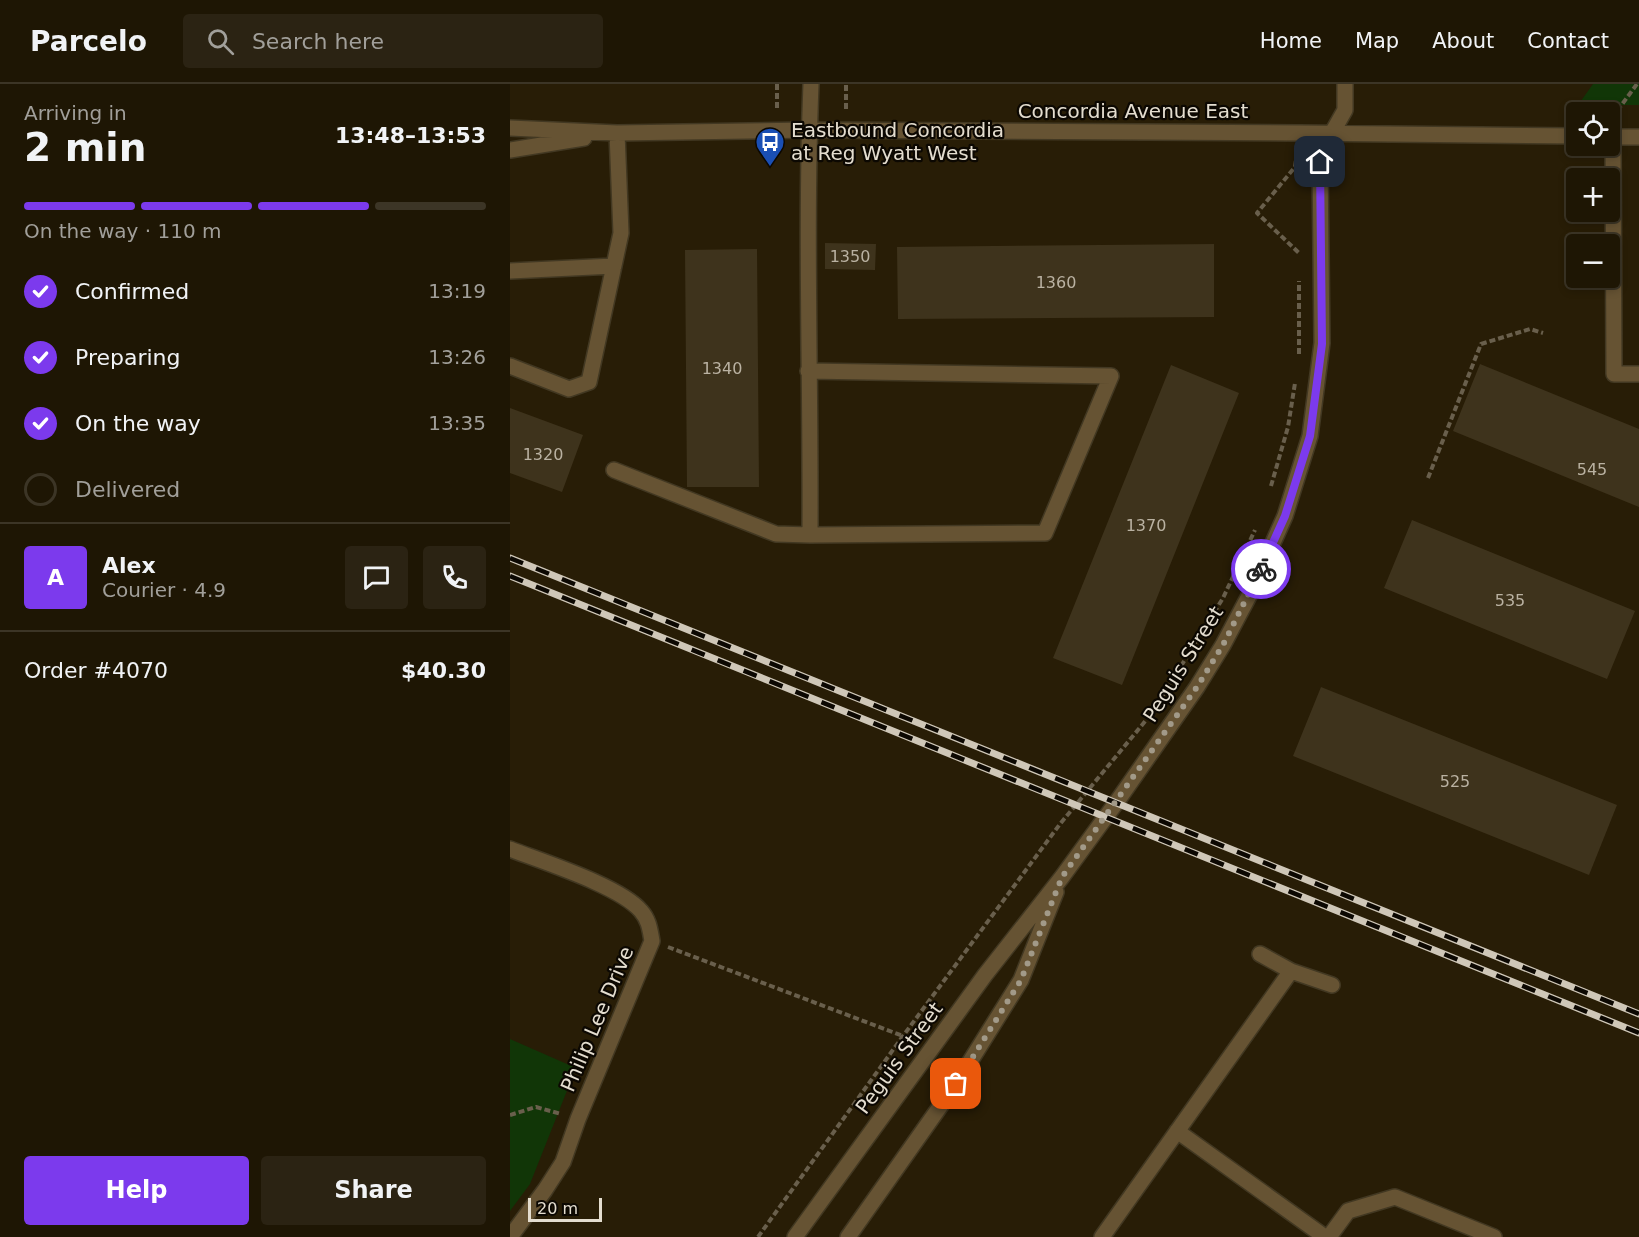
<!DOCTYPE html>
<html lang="en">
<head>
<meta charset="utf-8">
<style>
	:root { --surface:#1e1604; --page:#2b2313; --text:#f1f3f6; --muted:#a19f9a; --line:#3c3526; --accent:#7c3aed }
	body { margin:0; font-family:"DejaVu Sans",sans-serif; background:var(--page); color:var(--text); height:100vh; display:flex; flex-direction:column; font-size:22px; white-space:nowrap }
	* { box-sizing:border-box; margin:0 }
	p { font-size:20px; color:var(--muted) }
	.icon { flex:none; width:33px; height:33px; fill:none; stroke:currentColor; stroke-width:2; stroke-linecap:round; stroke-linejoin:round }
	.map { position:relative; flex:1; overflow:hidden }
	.side { display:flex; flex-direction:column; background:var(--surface); width:510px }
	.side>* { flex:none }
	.tools { position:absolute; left:1056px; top:18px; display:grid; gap:12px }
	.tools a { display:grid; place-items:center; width:54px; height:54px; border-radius:6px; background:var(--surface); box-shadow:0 3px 9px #0003,0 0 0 2px var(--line); font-size:30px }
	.scale { position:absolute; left:18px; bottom:15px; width:74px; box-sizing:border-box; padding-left:6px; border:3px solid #e4ddcf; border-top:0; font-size:16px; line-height:21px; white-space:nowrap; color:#e4ddcf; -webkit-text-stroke:4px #0c0802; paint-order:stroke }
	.pin { position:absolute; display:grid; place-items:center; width:51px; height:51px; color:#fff; margin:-26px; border-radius:12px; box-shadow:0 3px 9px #0006 }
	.courier { position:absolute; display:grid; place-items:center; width:60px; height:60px; margin:-30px; border:4px solid #7c3aed; border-radius:50%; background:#fff; color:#222; box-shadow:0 2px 8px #0007 }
	.overview em { font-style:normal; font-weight:700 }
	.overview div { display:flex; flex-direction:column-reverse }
	.overview { display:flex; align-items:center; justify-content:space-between; height:102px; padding:0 24px }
	h1 { font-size:39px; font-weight:700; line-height:45px }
	.bar { display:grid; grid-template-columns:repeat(4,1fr); gap:9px 6px; align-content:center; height:72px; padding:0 24px }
	.bar i { height:8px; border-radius:4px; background:var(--line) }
	.bar .current { background:var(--accent) }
	.bar p { grid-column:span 4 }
	.line { display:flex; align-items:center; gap:15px; padding:0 24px; border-top:2px solid var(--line) }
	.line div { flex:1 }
	.round { display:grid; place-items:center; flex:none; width:63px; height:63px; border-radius:6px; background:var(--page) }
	ol { padding:0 24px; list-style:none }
	li { display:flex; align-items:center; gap:18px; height:66px }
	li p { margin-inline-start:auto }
	li .icon { padding:6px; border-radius:50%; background:var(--accent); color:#fff; stroke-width:4 }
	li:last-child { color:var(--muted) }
	li i { width:33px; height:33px; border:3px solid var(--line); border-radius:50% }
	.cta { display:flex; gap:12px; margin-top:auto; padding:12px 24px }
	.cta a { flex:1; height:69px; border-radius:6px; background:var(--accent); color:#fff; font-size:24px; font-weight:700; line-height:69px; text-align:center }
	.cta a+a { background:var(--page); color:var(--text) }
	header { display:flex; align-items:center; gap:36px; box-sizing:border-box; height:84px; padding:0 30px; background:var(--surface); border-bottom:2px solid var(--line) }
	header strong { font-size:28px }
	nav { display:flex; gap:33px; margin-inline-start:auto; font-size:21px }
	.search { width:420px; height:54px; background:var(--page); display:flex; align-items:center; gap:15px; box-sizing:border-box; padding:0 21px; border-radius:6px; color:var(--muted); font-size:22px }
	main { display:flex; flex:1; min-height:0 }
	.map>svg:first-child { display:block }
	.green { fill:#113607 }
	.building { fill:#3e331c }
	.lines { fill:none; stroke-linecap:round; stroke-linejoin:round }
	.minor-casing { stroke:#423822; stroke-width:18 }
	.path { stroke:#695f4c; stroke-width:4; stroke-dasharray:6 3; stroke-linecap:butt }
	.minor { stroke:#665333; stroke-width:15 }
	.rail-casing { stroke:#cfc7b8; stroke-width:7 }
	.rail { stroke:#0c0802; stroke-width:4.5; stroke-dasharray:14; stroke-linecap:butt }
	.done { stroke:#a29a89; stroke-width:6; stroke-dasharray:0 10.8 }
	.route { stroke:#7c3aed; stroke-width:8 }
	.labels { text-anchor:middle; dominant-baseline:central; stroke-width:4.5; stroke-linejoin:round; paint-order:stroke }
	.number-label { font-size:16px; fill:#bab2a2 }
	.street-label { font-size:20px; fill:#e4ddcf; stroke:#0c0802 }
	.poi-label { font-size:20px; fill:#e4ddcf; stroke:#0c0802; text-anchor:start }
</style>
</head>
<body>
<header>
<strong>Parcelo</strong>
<div class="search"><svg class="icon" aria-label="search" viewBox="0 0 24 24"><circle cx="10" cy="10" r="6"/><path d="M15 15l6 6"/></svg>Search here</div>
<nav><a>Home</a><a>Map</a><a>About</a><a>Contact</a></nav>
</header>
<main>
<section class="side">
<div class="overview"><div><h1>2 min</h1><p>Arriving in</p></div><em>13:48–13:53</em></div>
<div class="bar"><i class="current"></i><i class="current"></i><i class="current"></i><i></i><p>On the way · 110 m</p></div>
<ol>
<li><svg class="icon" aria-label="check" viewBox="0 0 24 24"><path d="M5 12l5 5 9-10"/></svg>Confirmed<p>13:19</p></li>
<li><svg class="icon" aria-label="check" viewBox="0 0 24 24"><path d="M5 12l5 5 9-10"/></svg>Preparing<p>13:26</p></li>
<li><svg class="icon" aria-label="check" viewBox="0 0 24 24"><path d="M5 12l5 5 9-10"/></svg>On the way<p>13:35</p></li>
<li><i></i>Delivered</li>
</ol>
<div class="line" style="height:108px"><b class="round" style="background:var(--accent);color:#fff">A</b><div><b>Alex</b><p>Courier · 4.9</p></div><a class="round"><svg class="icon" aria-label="chat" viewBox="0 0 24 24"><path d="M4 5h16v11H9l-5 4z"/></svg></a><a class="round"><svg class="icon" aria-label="phone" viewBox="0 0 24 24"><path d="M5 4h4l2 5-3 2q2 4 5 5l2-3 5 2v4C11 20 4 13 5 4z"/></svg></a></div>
<div class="line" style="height:78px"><div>Order #4070</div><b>$40.30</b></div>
<div class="cta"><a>Help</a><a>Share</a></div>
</section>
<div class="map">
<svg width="1129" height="1153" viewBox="0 0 1129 1153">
	<rect width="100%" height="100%" fill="#281d06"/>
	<path class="green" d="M1083,0H1129V21H1068Z
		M0,955L66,984L20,1100L0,1127Z"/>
	<path class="building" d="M315,159L366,160L365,186L315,185Z
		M704,160V233L388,235L387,163Z
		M247,165L249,403H177L175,166Z
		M970,280L1129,345V423L943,347Z
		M661,281L729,309L612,601L543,574Z
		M0,324L73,351L52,408L0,389Z
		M902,436L1125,527L1097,595L874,504Z
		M811,603L1107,721L1079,791L783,672Z"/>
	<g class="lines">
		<g class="minor-casing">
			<path id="minor" d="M0,44L107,49L299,46L790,49L1066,52
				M1100,53H1129
				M1103,53L1104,290H1129
				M0,66L74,54
				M0,187L104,182
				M0,282L59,305L79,298L111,149L107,49
				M298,287L601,292L535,449L300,451C301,301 295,150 301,0
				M104,386L266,450L300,451
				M0,765C33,778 110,802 131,827C139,836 140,846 142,857L68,1035L53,1078L35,1106L0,1153
				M750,870L781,887L822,901
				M667,1047L815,1153
				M285,1153L475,891L552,793L606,719L687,603L713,561L740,510L775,432L800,352L812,259L810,78L822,49L835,26V0
				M338,1153L446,1000L511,896L546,808
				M592,1153L781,887
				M819,1153L838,1127L885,1113L984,1153"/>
		</g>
		<path class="path" d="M267,0V25
			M336,25V0
			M1102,34L1127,0
			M787,68L785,83L747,129L789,169V171
			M789,270V197
			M918,394L971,260L1020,245L1033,249
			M761,402L778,343L785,299
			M158,863L393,952
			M0,1031L26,1023L51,1030
			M248,1153L393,952L550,740L642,629L713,514L745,446"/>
		<use href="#minor" class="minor"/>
		<g class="rail-casing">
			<path id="rail" d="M0,474L1129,930
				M0,492L1129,949"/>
		</g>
		<use href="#rail" class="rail"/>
	</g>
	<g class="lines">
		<path class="done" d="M446,1000L511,896L552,793L687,603L713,561L751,485"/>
		<path class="route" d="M751,485L775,432L800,352L812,260L810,78"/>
	</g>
	<defs>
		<g id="bus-pin" transform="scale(1.5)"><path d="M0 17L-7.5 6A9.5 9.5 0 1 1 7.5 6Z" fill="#1a4fb4" stroke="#0c0802"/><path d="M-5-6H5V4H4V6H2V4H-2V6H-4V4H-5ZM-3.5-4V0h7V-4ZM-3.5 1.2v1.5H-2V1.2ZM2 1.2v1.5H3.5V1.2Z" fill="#fff"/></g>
	</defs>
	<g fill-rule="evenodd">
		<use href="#bus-pin" x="260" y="58"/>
	</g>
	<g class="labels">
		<g class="number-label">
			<text x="340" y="172">1350</text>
			<text x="546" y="198">1360</text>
			<text x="212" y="284">1340</text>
			<text x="33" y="370">1320</text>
			<text x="1082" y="385">545</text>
			<text x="636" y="441">1370</text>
			<text x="1000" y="516">535</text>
			<text x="945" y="697">525</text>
		</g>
		<g class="street-label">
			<text x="623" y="27">Concordia Avenue East</text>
			<text transform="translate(673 580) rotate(-58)">Peguis Street</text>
			<text transform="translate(87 935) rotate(-67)">Philip Lee Drive</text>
			<text transform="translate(389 974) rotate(-54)">Peguis Street</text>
		</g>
		<g class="poi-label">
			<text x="281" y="46">Eastbound Concordia<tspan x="281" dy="23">at Reg Wyatt West</tspan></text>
		</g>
	</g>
</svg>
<div class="tools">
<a><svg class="icon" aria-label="locate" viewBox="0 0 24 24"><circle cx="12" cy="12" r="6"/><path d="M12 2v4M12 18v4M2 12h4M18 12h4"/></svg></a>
<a>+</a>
<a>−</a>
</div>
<div class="scale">20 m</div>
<div class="pin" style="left:446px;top:1000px;background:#ea580c"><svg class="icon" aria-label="bag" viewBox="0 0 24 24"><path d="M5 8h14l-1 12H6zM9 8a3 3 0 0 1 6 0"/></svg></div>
<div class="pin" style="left:810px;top:78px;background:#1f2937"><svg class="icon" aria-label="home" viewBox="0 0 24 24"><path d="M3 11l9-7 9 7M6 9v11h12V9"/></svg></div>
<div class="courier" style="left:751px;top:485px"><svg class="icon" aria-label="bike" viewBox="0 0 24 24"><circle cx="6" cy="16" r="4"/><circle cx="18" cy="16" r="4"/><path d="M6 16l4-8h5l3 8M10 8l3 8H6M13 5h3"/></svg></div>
</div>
</main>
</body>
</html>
